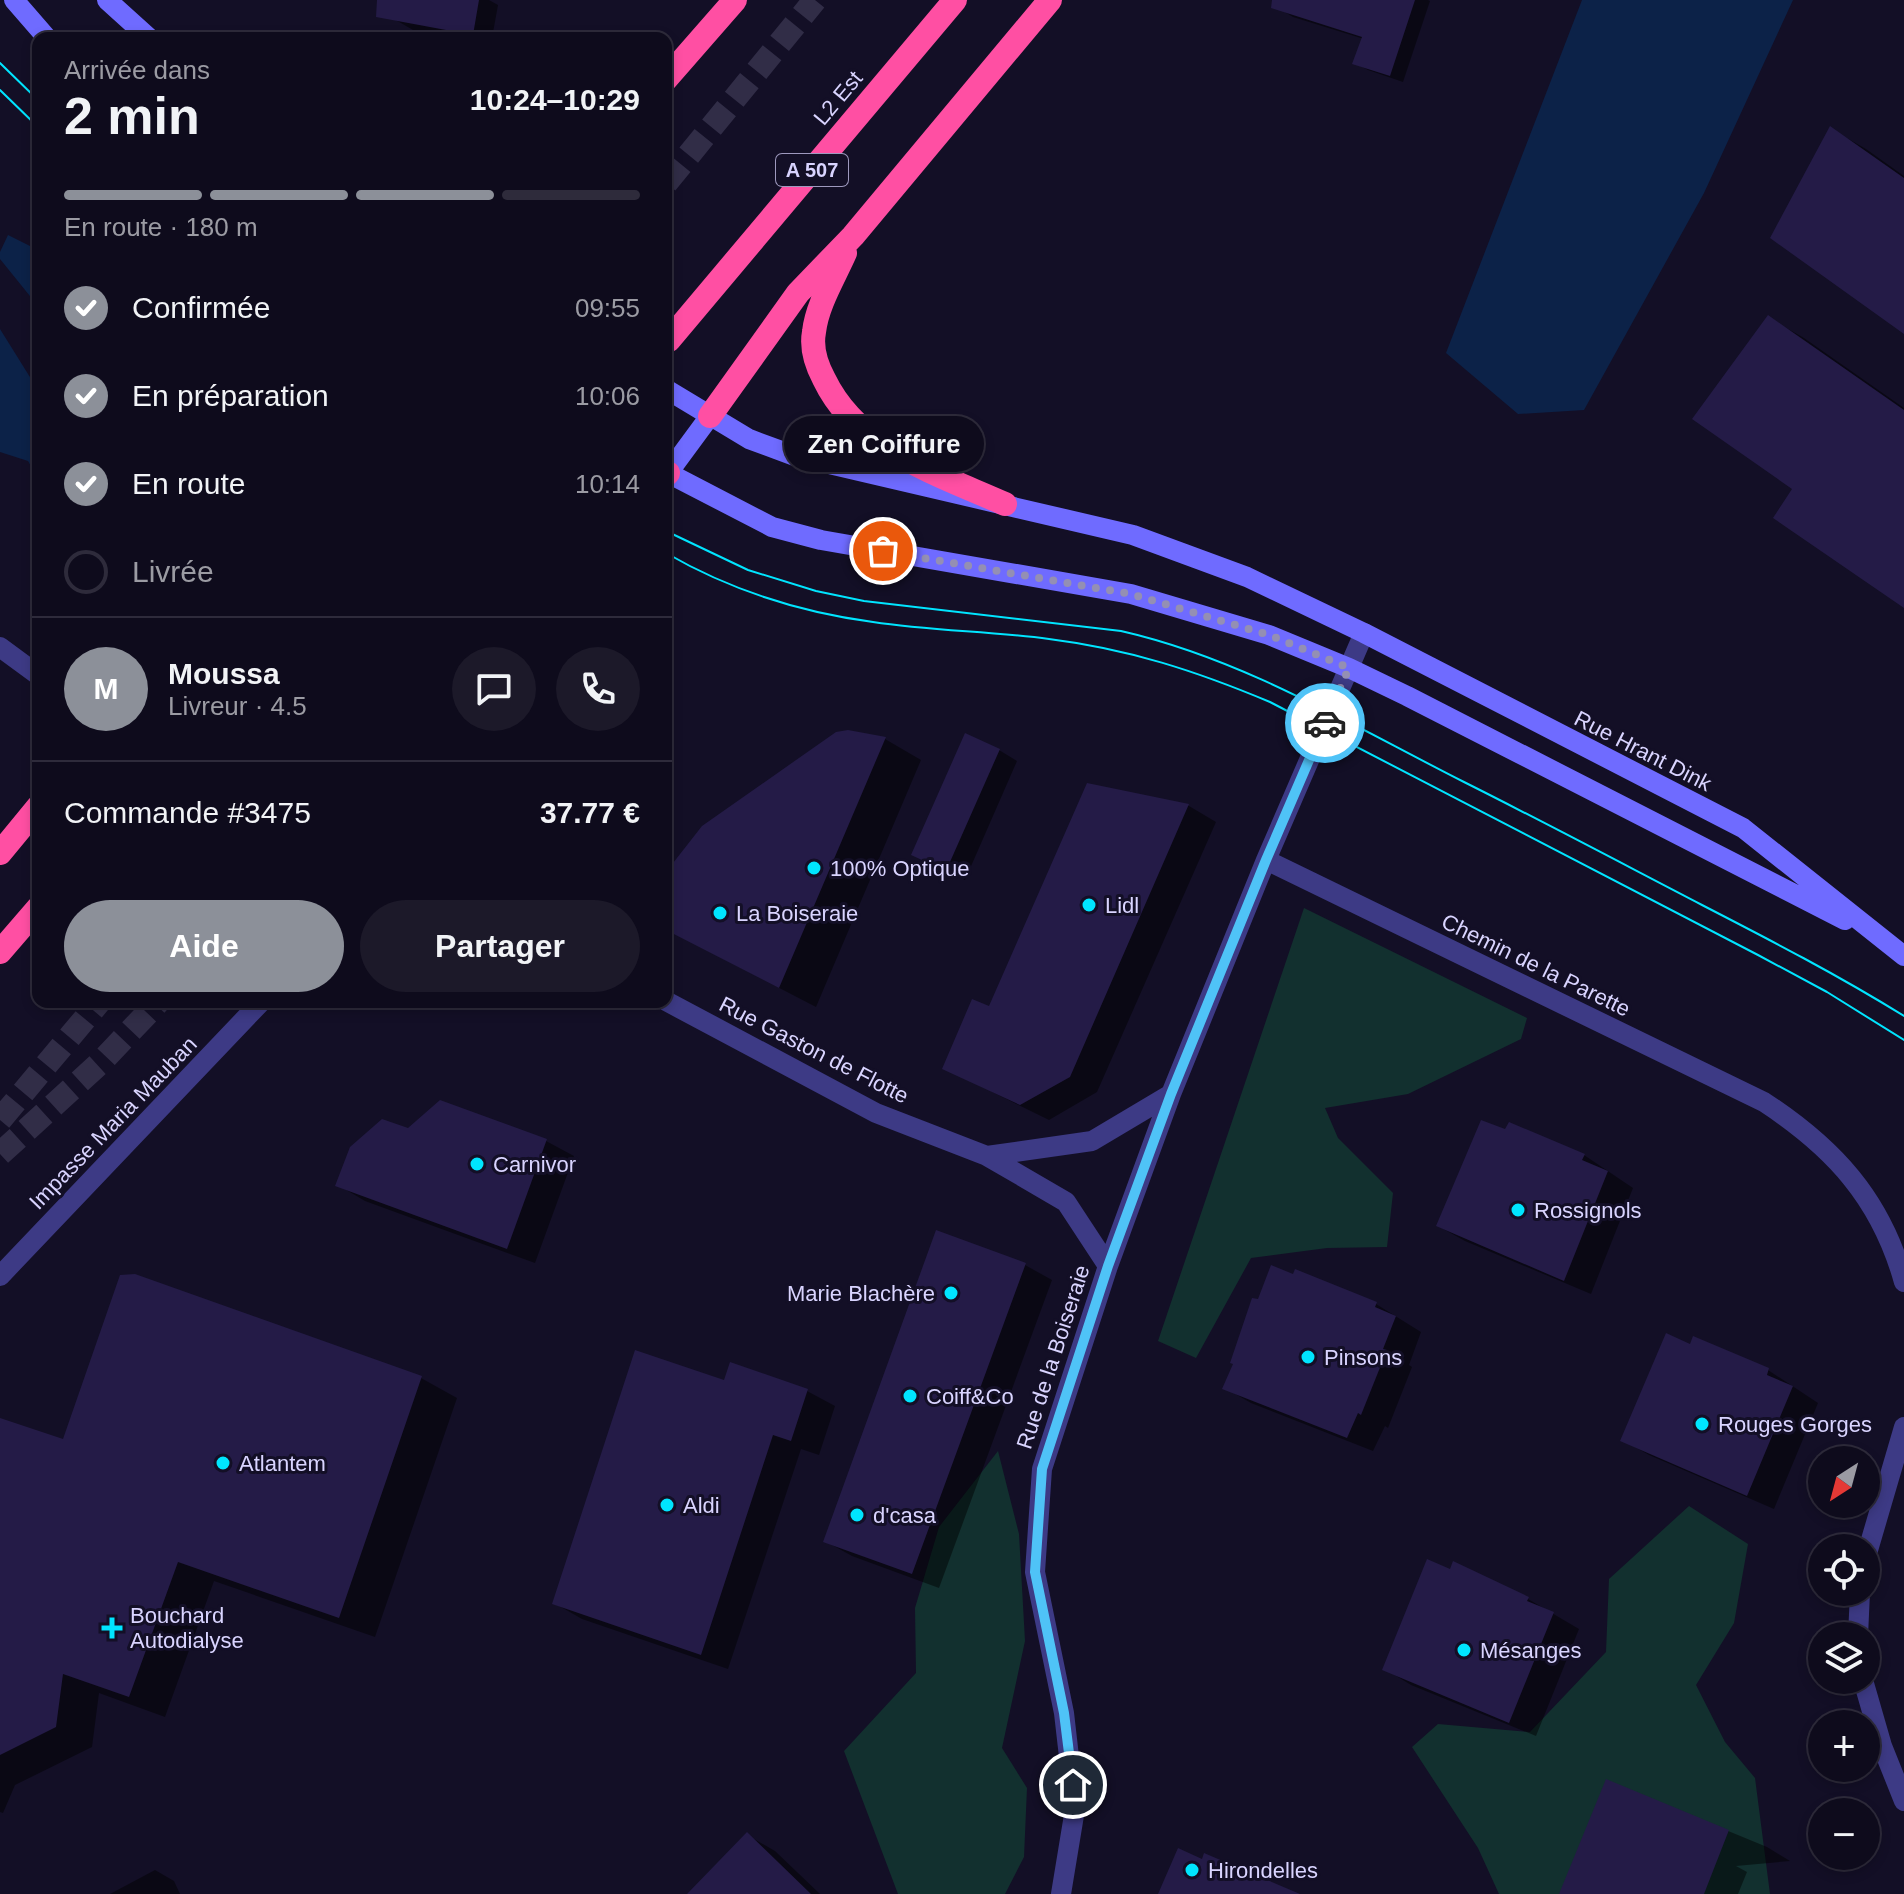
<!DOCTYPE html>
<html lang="fr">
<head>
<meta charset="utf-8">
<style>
	:root { --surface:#0e0b1c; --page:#1c1929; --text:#f1f3f6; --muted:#9b9ba3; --line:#2e2b3b; --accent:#8c9099 }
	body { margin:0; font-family:Arial,sans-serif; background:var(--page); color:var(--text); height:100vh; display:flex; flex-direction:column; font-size:30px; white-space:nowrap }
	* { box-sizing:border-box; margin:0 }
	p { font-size:26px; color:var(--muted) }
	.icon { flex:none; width:44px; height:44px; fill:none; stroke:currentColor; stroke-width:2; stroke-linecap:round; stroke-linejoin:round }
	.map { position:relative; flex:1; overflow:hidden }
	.side { position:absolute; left:32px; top:32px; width:640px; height:976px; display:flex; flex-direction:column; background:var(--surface); border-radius:16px; box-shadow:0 4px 12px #0003,0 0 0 2px var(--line) }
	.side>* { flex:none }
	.needle { width:52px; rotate:216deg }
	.fabs { position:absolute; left:1808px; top:1446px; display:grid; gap:16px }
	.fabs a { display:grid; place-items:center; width:72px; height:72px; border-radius:50%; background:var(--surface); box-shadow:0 4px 12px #0003,0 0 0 2px var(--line); font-size:40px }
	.pin { position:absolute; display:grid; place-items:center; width:68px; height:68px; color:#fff; margin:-34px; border:4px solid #fff; border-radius:50%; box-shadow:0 2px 8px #0007 }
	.courier { position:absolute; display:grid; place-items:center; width:80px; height:80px; margin:-40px; border:6px solid #4fc3f7; border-radius:50%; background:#fff; color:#222; box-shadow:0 2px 10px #0007 }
	.bubble { position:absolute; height:56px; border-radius:28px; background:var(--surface); box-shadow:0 4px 12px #0003,0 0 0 2px var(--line); font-size:26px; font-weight:800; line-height:56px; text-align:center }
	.overview em { font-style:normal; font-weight:800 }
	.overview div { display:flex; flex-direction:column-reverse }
	.overview { display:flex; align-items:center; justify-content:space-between; height:136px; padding:0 32px }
	h1 { font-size:52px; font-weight:800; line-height:60px }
	.bar { display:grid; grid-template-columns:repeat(4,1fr); gap:12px 8px; align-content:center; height:96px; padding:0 32px }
	.bar i { height:10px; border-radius:6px; background:var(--line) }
	.bar .on { background:var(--accent) }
	.bar p { grid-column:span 4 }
	.line { display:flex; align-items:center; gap:20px; padding:0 32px; border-top:2px solid var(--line) }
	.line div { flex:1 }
	.round { display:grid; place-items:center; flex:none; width:84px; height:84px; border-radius:42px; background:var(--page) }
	ol { padding:0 32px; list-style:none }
	li { display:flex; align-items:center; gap:24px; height:88px }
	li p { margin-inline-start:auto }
	li .icon { padding:8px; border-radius:50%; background:var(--accent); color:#fff; stroke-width:4 }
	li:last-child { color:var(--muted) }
	li i { width:44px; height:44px; border:4px solid var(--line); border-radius:50% }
	.action { display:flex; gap:16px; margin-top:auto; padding:16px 32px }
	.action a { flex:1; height:92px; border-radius:48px; background:var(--accent); color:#fff; font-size:32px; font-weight:800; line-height:92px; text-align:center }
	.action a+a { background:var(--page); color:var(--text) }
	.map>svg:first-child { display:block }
	.green { fill:#12302f }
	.water { fill:#0c2248 }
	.shadow { fill:#0007 }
	.building { fill:#241b47 }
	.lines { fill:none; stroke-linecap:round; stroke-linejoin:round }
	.highway-tunnel { stroke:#312d47; stroke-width:24; stroke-dasharray:24 12; stroke-linecap:butt }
	.street { stroke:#3d3a85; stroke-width:20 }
	.secondary { stroke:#6f6bff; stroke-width:20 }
	.highway { stroke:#ff4fa3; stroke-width:24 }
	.tram { stroke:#00e5ff; stroke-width:2 }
	.done { stroke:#948fb3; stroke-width:8; stroke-dasharray:0 14.4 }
	.route { stroke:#4fc3f7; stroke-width:10 }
	.poi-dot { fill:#00e5ff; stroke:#130f26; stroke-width:3 }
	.labels { text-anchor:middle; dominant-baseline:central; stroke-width:6; stroke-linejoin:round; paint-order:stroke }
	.shield { fill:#130f26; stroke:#9e99be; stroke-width:2 }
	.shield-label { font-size:20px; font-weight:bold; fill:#d9d4ff }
	.street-label { font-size:22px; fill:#d9d4ff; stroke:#130f26 }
	.poi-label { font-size:22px; fill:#d9d4ff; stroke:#130f26; text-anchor:start }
</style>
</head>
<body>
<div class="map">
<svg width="1904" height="1894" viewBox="0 0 1904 1894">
	<rect width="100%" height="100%" fill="#130f26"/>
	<path class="green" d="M1304,908L1527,1018L1521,1039L1408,1094L1325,1108L1338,1138L1393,1193L1387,1247L1327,1248L1251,1258L1196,1358L1158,1341Z
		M998,1451L1019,1534L1025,1641L1002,1748L1027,1788L1024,1857L1005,1894H898L844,1751L916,1673L915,1608L939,1527Z
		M1689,1506L1748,1544L1734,1623L1696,1685L1725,1742L1755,1778L1770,1894H1499L1478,1848L1412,1747L1438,1724L1530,1732L1606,1652L1609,1579Z"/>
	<path class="water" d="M1582,0H1793L1704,193L1584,410L1518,414L1446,353Z
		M8,235L38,250V306L0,259V252Z
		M0,329L38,390V478L28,461L0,452Z"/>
	<path class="shadow" d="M398,0H489L498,5L492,38H456L413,30L394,19Z
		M1283,0H1428L1430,1L1403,82L1368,70L1355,63L1364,39L1293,17L1280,9Z
		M1831,129L1866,149L1904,176V331Z
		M1769,318L1804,338L1904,408V605L1795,489Z
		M848,732L885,739L921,760L816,1007L666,929V876Z
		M999,750L1017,761L965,880L913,855Z
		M1088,786L1189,806L1216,822L1097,1092L1049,1120L944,1068L990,1009Z
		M408,1130L546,1141L574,1156L535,1263L365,1201L338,1185Z
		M1584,1155L1633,1188L1591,1294L1465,1241L1438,1226Z
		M1025,1265L1052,1280L939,1588L852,1556L825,1541Z
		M1376,1304L1421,1332L1409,1365L1412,1367L1388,1428L1385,1426L1373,1451L1251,1403L1225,1388Z
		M1694,1339L1768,1370L1818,1403L1774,1509L1649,1455L1623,1440Z
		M421,1378L457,1398L375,1637L214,1581L165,1717L99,1693L92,1747L15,1785L3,1813L0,1812V1420L64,1441Z
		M807,1391L835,1406L819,1455L801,1449L728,1669L582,1619L554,1603Z
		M1528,1599L1579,1629L1536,1736L1411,1685L1385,1669Z
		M1607,1781L1767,1847L1790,1861L1736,1866L1747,1872L1738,1894H1561Z
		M747,1835L775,1851L820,1894H689Z
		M155,1870L174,1881L180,1894H110Z"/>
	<path class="building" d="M377,0H479L473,35L376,17Z
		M1272,0H1415L1390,76L1352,64L1362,37L1271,8Z
		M1830,126L1904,178V334L1770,238Z
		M1768,315L1904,410V608L1773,518L1792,489L1692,419Z
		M848,730L886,737L779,988L666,930V872L702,826L836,732Z
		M965,733L1000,749L946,871L911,855Z
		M1087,783L1189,804L1070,1077L1020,1105L942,1069L972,999L989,1006Z
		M440,1100L547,1139L507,1249L335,1186L350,1147L382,1119L408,1128Z
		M1481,1120L1505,1129L1509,1122L1585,1154L1582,1160L1608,1171L1564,1281L1436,1226Z
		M936,1230L1026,1263L912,1574L823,1542Z
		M1271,1265L1293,1274L1295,1269L1377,1302L1375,1307L1396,1316L1383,1349L1387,1350L1361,1415L1358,1413L1347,1438L1222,1389L1233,1364L1230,1363L1252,1298L1258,1299Z
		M135,1274L422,1376L339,1618L178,1562L129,1697L63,1674L56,1727L0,1755V1418L63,1439L120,1275Z
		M1666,1333L1690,1344L1693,1336L1769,1368L1767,1375L1793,1386L1747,1496L1620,1441Z
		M635,1350L724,1380L730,1362L808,1389L791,1441L773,1435L701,1655L552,1604Z
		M1427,1559L1450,1569L1453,1561L1529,1597L1527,1601L1554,1612L1509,1723L1382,1670Z
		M1606,1779L1729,1830L1704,1894H1559Z
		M747,1832L811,1894H687Z
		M1178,1848L1202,1859L1204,1853L1300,1894H1158Z"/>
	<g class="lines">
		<path class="highway-tunnel" d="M666,183L815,0
			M0,1120L99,1002
			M0,1154L101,1062L158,1002"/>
		<path class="street" d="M0,647L38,675
			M1266,860L1764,1102C1834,1148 1881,1199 1904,1282
			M666,1001L876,1113L987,1156L1066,1202L1108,1266
			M987,1156L1092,1141L1171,1094
			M0,1276L261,1002
			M1866,1557L1904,1427
			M1858,1636L1860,1592
			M1863,1680L1882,1746L1904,1801
			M1061,1894L1075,1809L1064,1713L1035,1572L1042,1469L1108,1266L1171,1094L1266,860L1364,633"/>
		<path class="secondary" d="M14,0L47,38
			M107,0L149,38
			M666,389L749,439L795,456L1133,535L1247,577L1364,633L1743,828L1904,956
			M666,472L772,527L821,540L1131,594L1269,635L1349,668L1407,696L1845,920
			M668,473L710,416"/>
		<path class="highway" d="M666,79L735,0
			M845,253C834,278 817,305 814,332C811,348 817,366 824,379C858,450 938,474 1005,504
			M669,340L955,0
			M710,416L798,293L853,236L1050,0
			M666,475L668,473
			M0,853L38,807
			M0,952L38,908"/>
		<path class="tram" d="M0,63L38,100
			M0,90L38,127
			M666,531L748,570L816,591L864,601L1121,631C1244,659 1353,726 1464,782C1544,822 1623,864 1702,905C1770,940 1838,975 1904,1016
			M666,553C730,590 799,612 873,622C931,631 990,631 1049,639C1129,649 1196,671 1270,702L1758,955L1827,992L1904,1040"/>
	</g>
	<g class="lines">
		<path class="done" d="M883,551L1131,594L1269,635L1349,668L1325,723"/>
		<path class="route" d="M1073,1785L1064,1713L1035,1572L1042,1469L1108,1266L1171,1094L1266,860L1325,723"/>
	</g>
	<g class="poi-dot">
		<circle cx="814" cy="868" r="8"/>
		<circle cx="1089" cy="905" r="8"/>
		<circle cx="720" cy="913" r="8"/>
		<circle cx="477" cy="1164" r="8"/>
		<circle cx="1518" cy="1210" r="8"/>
		<circle cx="951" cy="1293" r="8"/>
		<circle cx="1308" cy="1357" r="8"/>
		<circle cx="910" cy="1396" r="8"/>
		<circle cx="1702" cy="1424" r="8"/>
		<circle cx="223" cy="1463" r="8"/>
		<circle cx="667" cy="1505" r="8"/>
		<circle cx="857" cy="1515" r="8"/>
		<path d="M108 1616h8v8h8v8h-8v8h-8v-8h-8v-8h8z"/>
		<circle cx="1464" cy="1650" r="8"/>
		<circle cx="1192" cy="1870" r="8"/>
	</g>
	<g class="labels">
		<rect class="shield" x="776" y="154" width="72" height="32" rx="6"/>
		<g class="shield-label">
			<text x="812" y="170">A 507</text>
		</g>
		<g class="street-label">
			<text transform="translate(838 98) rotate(-50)">L2 Est</text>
			<text transform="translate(1643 751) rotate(27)">Rue Hrant Dink</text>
			<text transform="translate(1536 965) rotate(26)">Chemin de la Parette</text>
			<text transform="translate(814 1050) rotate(27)">Rue Gaston de Flotte</text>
			<text transform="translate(113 1123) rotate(-46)">Impasse Maria Mauban</text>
			<text transform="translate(1053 1357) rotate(-72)">Rue de la Boiseraie</text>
		</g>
		<g class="poi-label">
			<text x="830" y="868">100% Optique</text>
			<text x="1105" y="905">Lidl</text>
			<text x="736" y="913">La Boiseraie</text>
			<text x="493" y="1164">Carnivor</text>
			<text x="1534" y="1210">Rossignols</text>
			<text x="935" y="1293" text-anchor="end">Marie Blachère</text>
			<text x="1324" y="1357">Pinsons</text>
			<text x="926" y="1396">Coiff&amp;Co</text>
			<text x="1718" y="1424">Rouges Gorges</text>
			<text x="239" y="1463">Atlantem</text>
			<text x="683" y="1505">Aldi</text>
			<text x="873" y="1515">d'casa</text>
			<text x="130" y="1615">Bouchard<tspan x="130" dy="25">Autodialyse</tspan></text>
			<text x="1480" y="1650">Mésanges</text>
			<text x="1208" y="1870">Hirondelles</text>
		</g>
	</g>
</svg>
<div class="fabs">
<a><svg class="needle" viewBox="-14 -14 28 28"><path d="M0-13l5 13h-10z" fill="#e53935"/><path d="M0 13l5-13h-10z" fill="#9b9ba3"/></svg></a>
<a><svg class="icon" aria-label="locate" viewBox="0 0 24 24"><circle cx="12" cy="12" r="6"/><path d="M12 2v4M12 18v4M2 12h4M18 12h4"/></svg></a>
<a><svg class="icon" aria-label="layers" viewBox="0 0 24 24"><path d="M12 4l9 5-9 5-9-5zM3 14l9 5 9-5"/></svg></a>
<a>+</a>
<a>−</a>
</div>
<div class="pin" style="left:883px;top:551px;background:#ea580c"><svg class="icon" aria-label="bag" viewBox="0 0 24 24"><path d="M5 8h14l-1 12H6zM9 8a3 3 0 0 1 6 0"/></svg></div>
<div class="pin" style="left:1073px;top:1785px;background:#1f2937"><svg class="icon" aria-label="home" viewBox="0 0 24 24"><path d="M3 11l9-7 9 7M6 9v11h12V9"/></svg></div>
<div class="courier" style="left:1325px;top:723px"><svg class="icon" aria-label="car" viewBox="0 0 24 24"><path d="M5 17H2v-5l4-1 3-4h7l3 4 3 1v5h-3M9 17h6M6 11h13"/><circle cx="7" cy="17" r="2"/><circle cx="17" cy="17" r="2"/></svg></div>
<div class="bubble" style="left:784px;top:416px;width:200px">Zen Coiffure</div>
<section class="side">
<div class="overview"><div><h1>2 min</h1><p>Arrivée dans</p></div><em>10:24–10:29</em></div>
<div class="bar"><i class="on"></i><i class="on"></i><i class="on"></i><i></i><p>En route · 180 m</p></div>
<ol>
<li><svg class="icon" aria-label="check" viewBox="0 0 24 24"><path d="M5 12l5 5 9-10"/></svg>Confirmée<p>09:55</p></li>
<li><svg class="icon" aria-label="check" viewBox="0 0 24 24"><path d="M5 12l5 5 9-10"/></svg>En préparation<p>10:06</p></li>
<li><svg class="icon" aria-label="check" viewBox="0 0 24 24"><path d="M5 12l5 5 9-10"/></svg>En route<p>10:14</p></li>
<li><i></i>Livrée</li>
</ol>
<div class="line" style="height:144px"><b class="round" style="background:var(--accent);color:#fff">M</b><div><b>Moussa</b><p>Livreur · 4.5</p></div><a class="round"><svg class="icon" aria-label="chat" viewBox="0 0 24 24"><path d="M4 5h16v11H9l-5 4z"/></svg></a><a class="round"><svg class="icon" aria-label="phone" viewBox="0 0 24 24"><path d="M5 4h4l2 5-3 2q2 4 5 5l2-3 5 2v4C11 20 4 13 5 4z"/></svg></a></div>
<div class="line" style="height:104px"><div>Commande #3475</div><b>37.77 €</b></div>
<div class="action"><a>Aide</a><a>Partager</a></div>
</section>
</div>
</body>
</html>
